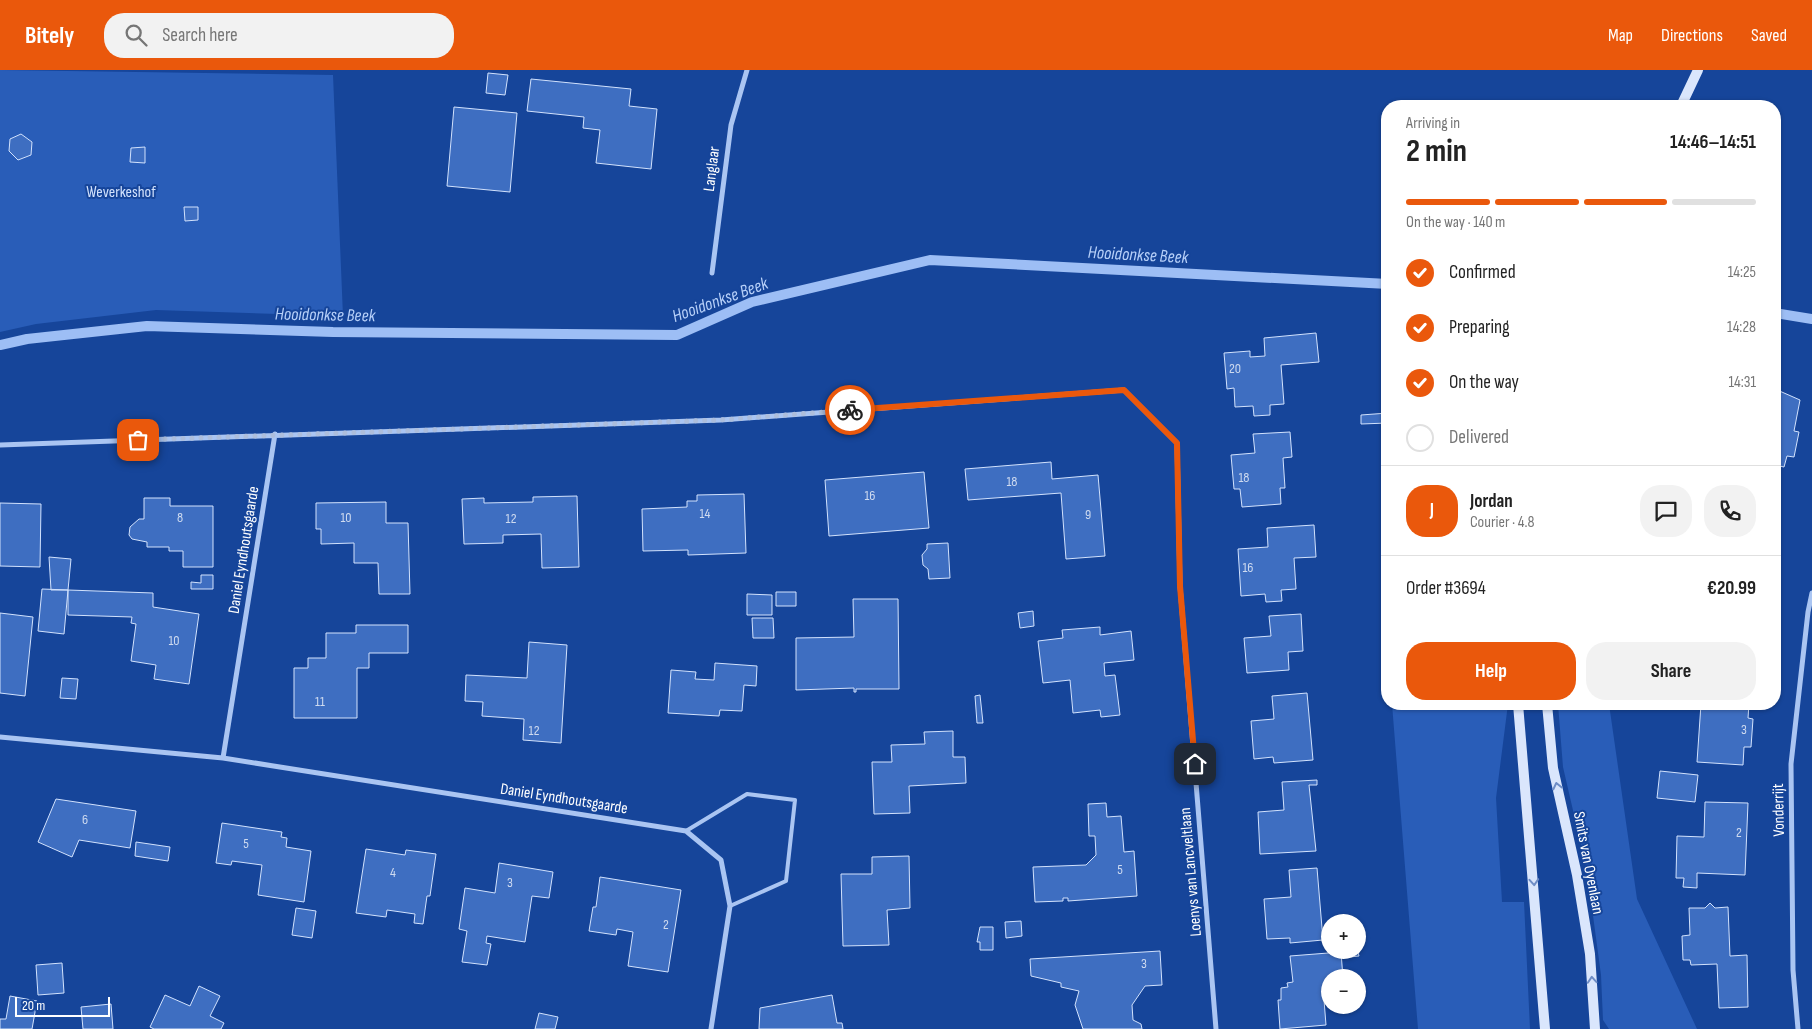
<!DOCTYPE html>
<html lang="en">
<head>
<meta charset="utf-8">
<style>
	:root { --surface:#fff; --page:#f2f2f2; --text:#222; --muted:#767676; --line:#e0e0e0; --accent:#ea580c }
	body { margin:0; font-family:"Sofia Sans Condensed",sans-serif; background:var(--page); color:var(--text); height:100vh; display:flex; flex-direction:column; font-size:19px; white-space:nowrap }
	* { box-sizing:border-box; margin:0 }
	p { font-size:16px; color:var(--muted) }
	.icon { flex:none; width:28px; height:28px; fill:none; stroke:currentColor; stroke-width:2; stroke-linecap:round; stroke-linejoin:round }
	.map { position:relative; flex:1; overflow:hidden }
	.panel { position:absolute; left:1381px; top:30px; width:400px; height:610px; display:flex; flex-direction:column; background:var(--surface); border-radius:20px; box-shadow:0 1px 4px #0004 }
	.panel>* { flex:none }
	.tools { position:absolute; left:1321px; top:844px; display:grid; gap:10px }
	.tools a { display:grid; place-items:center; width:45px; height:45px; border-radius:50%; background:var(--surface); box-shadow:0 1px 4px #0004; font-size:25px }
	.scale { position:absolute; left:15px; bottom:12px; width:95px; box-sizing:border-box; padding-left:5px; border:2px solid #fff; border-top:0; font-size:14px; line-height:18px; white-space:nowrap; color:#fff; -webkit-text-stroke:4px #16459a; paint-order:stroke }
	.pin { position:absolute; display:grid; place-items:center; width:42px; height:42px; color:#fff; margin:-21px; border-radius:10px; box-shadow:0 2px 8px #0006 }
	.courier { position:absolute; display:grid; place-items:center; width:50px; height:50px; margin:-25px; border:4px solid #ea580c; border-radius:50%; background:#fff; color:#222; box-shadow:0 1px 6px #0007 }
	.overview em { font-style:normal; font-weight:700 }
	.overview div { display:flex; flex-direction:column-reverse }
	.overview { display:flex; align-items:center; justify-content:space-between; height:85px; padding:0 25px }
	h1 { font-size:32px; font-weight:700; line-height:38px }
	.bar { display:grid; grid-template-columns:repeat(4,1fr); gap:8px 5px; align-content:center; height:60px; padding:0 25px }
	.bar i { height:6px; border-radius:4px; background:var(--line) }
	.bar .on { background:var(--accent) }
	.bar p { grid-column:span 4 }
	.line { display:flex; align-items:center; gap:12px; padding:0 25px; border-top:1px solid var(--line) }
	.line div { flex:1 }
	.round { display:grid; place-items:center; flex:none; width:52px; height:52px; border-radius:20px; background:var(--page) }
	ol { padding:0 25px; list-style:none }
	li { display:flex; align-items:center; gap:15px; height:55px }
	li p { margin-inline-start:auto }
	li .icon { padding:5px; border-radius:50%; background:var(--accent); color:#fff; stroke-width:4 }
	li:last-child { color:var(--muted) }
	li i { width:28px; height:28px; border:2px solid var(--line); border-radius:50% }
	.button { display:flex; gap:10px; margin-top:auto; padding:10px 25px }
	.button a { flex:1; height:58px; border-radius:20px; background:var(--accent); color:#fff; font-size:20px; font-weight:700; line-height:58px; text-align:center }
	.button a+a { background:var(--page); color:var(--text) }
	header { display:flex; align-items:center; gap:30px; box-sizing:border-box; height:70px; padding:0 25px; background:var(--accent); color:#fff }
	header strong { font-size:24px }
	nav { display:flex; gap:28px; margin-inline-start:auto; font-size:18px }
	.search { width:350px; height:45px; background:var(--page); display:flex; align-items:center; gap:12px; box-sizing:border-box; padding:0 18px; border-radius:20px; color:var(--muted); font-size:19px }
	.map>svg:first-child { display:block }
	.green { fill:#295db8 }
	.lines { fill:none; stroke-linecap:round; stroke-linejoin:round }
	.stream { stroke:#9dbef5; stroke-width:10 }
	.building { fill:#3e6ec1; stroke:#d2e2fd }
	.lane { stroke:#aac5f2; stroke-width:4 }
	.street { stroke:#aac5f2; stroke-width:5 }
	.secondary { stroke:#dae6fc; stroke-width:10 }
	.oneway { stroke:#6e8dc6 }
	.done { stroke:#adbedc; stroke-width:5; stroke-dasharray:0 9 }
	.route { stroke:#ea580c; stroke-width:6 }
	.labels { text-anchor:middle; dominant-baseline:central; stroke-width:4; stroke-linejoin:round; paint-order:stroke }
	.number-label { font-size:14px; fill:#cfdbf0 }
	.street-label { font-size:16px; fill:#fff; stroke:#16459a }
	.park-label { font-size:16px; fill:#d2e2fd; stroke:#16459a }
	.water-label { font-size:18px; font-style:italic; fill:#b7d0f9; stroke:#16459a }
</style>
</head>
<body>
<header>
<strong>Bitely</strong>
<div class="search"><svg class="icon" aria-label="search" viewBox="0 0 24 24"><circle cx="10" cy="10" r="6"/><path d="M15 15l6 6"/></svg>Search here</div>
<nav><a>Map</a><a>Directions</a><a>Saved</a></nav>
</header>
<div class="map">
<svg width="1812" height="959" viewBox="0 0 1812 959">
	<rect width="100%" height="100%" fill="#16459a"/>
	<path class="green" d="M0,0L333,5L343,246L156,240L36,254L0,262Z
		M1392,634H1508L1496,728L1502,832H1524L1530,959H1418Z
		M1558,634H1609L1637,829L1697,959H1609L1603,950L1601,905L1587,801L1563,697Z"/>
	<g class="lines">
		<path class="stream" d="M1775,243L1812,249
			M0,275L27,269L147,256L333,262L677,265L752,232L930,190L1388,214"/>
	</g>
	<path class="building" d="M488,3L508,5L505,25L486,23Z
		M531,9L631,19L629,36L657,39L651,99L596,93L600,60L583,58L584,47L527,41Z
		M454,37L517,43L510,122L447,116Z
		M21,64L32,72L31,85L18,90L9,81L10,69Z
		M145,77V93L130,92L131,78Z
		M184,137H198V150L185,151Z
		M1316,263L1319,292L1281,295L1284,334L1270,335V345L1254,346L1253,336L1235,337L1234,318L1227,319L1224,283L1250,281V287L1265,286L1264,268Z
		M1775,319L1800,330L1794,361L1799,362L1794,387L1787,386L1784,397L1775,395Z
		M1388,343V353L1361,354V345Z
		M1290,362L1292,387L1283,388L1285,418H1280L1281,434L1242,437L1240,419H1234L1231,385L1255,383L1253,364Z
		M1051,392L1052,409L1098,405L1105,486L1066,489L1061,423L968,430L965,399Z
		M924,402L929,458L829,466L825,410Z
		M744,424L746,483L688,485V480L643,481L642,439L687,437V431H697V425Z
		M577,426L579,497L542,498L541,464L503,465V473L464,474L462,429L484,428V433L533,432V427Z
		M144,428H170V436H213V497H183V481H169V477H147V472L132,469L129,465L130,457L139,449H144Z
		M386,432V453H408L410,524H379L378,493H354V473L321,474V459H316V433Z
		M0,433L41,434L40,497L0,496Z
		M1314,455L1316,487L1294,488L1296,519L1281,520L1282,531L1266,532L1265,524L1241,526L1238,479L1268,477L1267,458Z
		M948,473L950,508L929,509L928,499L923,495L922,485L927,479V474Z
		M49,487L71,489L68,520H51Z
		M201,505H213V519H191V512L201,513Z
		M42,519L68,520L64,564L38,561Z
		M68,520L153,523V537L199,544L189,614L154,609L156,595L131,591L136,554L131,553L132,547L68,545Z
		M776,522H796V536H776Z
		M747,524L772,525V545H747Z
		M853,529H898L899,619H856V622H854V618L796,620V568L854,567Z
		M1033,541L1034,556L1020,558L1018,543Z
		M0,543L33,547L25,626L0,623Z
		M1301,544L1303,581L1288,582L1289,600L1247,603L1244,568L1271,566L1269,546Z
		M752,548H773L774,568H753Z
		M356,555H408V583H369V598H357V648H294V598H308V588H326V563H356Z
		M1100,557V565L1131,561L1134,590L1104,593L1105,606L1115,605L1120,645L1101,647L1100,640L1073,643L1070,610L1043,613L1038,571L1063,568L1062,560Z
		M529,572L567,575L561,673L523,670L524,649L482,646L483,632L465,631L466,605L527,608Z
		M715,593L757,596L756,616L744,615L742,641L720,640L719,646L668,643L671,600L696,602L695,609L714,610Z
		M62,608L78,609L76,629L60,628Z
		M1307,623L1313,690L1274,693L1273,687L1254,689L1251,651L1274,649L1272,626Z
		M980,625L983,653H977L975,626Z
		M1701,634H1749L1748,648L1753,649L1751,677H1744L1743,695L1697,692Z
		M953,661V687H965L966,713L909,716L910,743L874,744L872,692H892L891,675L925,674L924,662Z
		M1660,701L1698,705L1695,732L1657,728Z
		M1317,710V715H1309L1316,781L1260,784L1258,742L1284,740L1282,712Z
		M56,729L136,741L130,778L79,770L72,787L38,772Z
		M1705,732L1748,733L1745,805L1697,803V818L1683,817L1684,808H1676L1677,766L1704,767Z
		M1106,733L1107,747L1121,746L1124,782L1134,781L1137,826L1068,831V828H1063V831L1035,832L1033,797L1086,795L1096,785L1095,766H1089L1088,734Z
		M222,753L282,762L281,767L287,768L286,777L311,781L304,832L258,825L262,795L232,791L231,795L216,793Z
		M136,772L170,777L168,791L135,786Z
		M366,779L405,785L406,780L436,784L430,826H427L423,854L414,853L415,844L387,840L386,847L356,843Z
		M909,786L910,838L887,840L889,875L843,876L841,804H872V787Z
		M499,793L553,802L549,828L532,826L525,872L487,866L486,873L491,874L487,895L462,892L467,861L459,859L465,818L495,823Z
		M1317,798L1323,870L1290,873V868L1267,869L1264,829L1291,827L1289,800Z
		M600,807L681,820L668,902L628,896L633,862L617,859L616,865L589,861L593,837H596Z
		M1710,833L1715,838L1728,837L1730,886L1747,885L1748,937L1719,938L1717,894L1691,895L1690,890H1683L1682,866L1690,865L1689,838H1705Z
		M296,838L316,841L312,868L292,865Z
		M1021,851L1022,866L1006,868L1005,852Z
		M980,857H993V880H980V872H977Z
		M1160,881L1162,915L1145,916L1132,935L1133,950L1141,954L1142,959H1083L1075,935L1079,921L1061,917V913L1031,906L1030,889Z
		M1341,882L1343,908H1330V930H1324L1326,955L1280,959L1278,930H1281V918L1288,917L1287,913L1293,912L1290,886Z
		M1358,882L1359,886L1350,887V883Z
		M62,893L64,923L38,925L36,895Z
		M199,916L220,926L210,946L224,953L221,959H154L150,957L165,925L190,936Z
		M832,925L837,953H842L843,959H759L760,938Z
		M10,926L37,931L32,959H0V949H6Z
		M111,934L113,959H83L81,937Z
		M539,943L558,947L555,959H535Z"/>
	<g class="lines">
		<path class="lane" d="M686,761L747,724L795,730L786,811L730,836"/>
		<path class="street" d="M712,203L731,55L747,0
			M0,375L721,350L1124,320L1177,373L1180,516L1216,959
			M0,667L223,688L686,761L721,790L730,836L711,959
			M223,688L275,364
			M1798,959L1793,900L1791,694L1808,542L1812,523"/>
		<path class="secondary" d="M1681,36L1698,0
			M1518,634L1545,959
			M1547,634L1553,698L1577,805L1590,884L1595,959"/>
	</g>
	<defs><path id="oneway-chevron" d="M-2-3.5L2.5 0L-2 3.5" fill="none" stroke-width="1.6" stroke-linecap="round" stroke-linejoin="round" transform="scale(1.25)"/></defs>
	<g class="oneway">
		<use href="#oneway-chevron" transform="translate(1557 716) rotate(-103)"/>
		<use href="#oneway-chevron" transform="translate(1534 812) rotate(86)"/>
		<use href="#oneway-chevron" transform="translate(1592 910) rotate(-94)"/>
	</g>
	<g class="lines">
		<path class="done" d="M138,370L721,350L850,340"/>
		<path class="route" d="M850,340L1124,320L1177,373L1180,516L1195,694"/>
	</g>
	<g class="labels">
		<g class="number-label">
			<text x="1235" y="298">20</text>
			<text x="1244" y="407">18</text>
			<text x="1012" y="411">18</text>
			<text x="870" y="425">16</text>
			<text x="705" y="443">14</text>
			<text x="1088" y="444">9</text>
			<text x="180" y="447">8</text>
			<text x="346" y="447">10</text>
			<text x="511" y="448">12</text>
			<text x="1248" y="497">16</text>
			<text x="174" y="570">10</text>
			<text x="320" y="631">11</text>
			<text x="1744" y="659">3</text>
			<text x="534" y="660">12</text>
			<text x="85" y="749">6</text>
			<text x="1739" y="762">2</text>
			<text x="246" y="773">5</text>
			<text x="1120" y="799">5</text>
			<text x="393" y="802">4</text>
			<text x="510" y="812">3</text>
			<text x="666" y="854">2</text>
			<text x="1144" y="893">3</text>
		</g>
		<g class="street-label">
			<text transform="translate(712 99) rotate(-83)">Langlaar</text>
			<text transform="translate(244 480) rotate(-81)">Daniel Eyndhoutsgaarde</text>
			<text transform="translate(564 729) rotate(9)">Daniel Eyndhoutsgaarde</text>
			<text transform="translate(1779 740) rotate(-91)">Vonderrijt</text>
			<text transform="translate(1588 793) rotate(79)">Smits van Oyenlaan</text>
			<text transform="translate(1191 802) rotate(-95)">Loenys van Lancveltlaan</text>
		</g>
		<g class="park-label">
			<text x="121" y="122">Weverkeshof</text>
		</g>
		<g class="water-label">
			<text transform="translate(1138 185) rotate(3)">Hooidonkse Beek</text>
			<text transform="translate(720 230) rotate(-20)">Hooidonkse Beek</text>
			<text transform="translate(325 245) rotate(1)">Hooidonkse Beek</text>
		</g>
	</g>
</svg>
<div class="tools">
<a>+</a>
<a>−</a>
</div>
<div class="scale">20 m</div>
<div class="pin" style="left:138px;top:370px;background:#ea580c"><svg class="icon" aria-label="bag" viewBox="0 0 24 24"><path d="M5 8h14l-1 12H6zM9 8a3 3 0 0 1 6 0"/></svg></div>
<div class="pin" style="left:1195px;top:694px;background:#1f2937"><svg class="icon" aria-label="home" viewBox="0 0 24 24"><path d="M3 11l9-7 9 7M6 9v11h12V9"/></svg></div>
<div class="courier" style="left:850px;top:340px"><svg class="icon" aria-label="bike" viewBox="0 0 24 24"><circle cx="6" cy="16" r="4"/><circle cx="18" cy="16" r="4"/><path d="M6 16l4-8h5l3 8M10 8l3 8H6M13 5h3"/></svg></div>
<section class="panel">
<div class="overview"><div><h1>2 min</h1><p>Arriving in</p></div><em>14:46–14:51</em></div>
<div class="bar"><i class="on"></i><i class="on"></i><i class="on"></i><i></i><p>On the way · 140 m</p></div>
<ol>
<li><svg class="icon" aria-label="check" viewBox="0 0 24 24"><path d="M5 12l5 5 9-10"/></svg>Confirmed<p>14:25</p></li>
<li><svg class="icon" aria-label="check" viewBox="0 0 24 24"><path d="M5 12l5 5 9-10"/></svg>Preparing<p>14:28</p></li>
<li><svg class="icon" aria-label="check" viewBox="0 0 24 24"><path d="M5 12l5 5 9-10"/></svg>On the way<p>14:31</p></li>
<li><i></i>Delivered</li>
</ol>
<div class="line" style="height:90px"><b class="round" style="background:var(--accent);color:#fff">J</b><div><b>Jordan</b><p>Courier · 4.8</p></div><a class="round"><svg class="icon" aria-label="chat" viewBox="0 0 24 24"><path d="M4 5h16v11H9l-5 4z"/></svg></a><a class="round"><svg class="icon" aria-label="phone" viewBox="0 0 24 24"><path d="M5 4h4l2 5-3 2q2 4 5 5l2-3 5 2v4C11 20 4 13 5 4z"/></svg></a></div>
<div class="line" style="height:65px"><div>Order #3694</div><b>€20.99</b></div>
<div class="button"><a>Help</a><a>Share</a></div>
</section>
</div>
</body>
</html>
